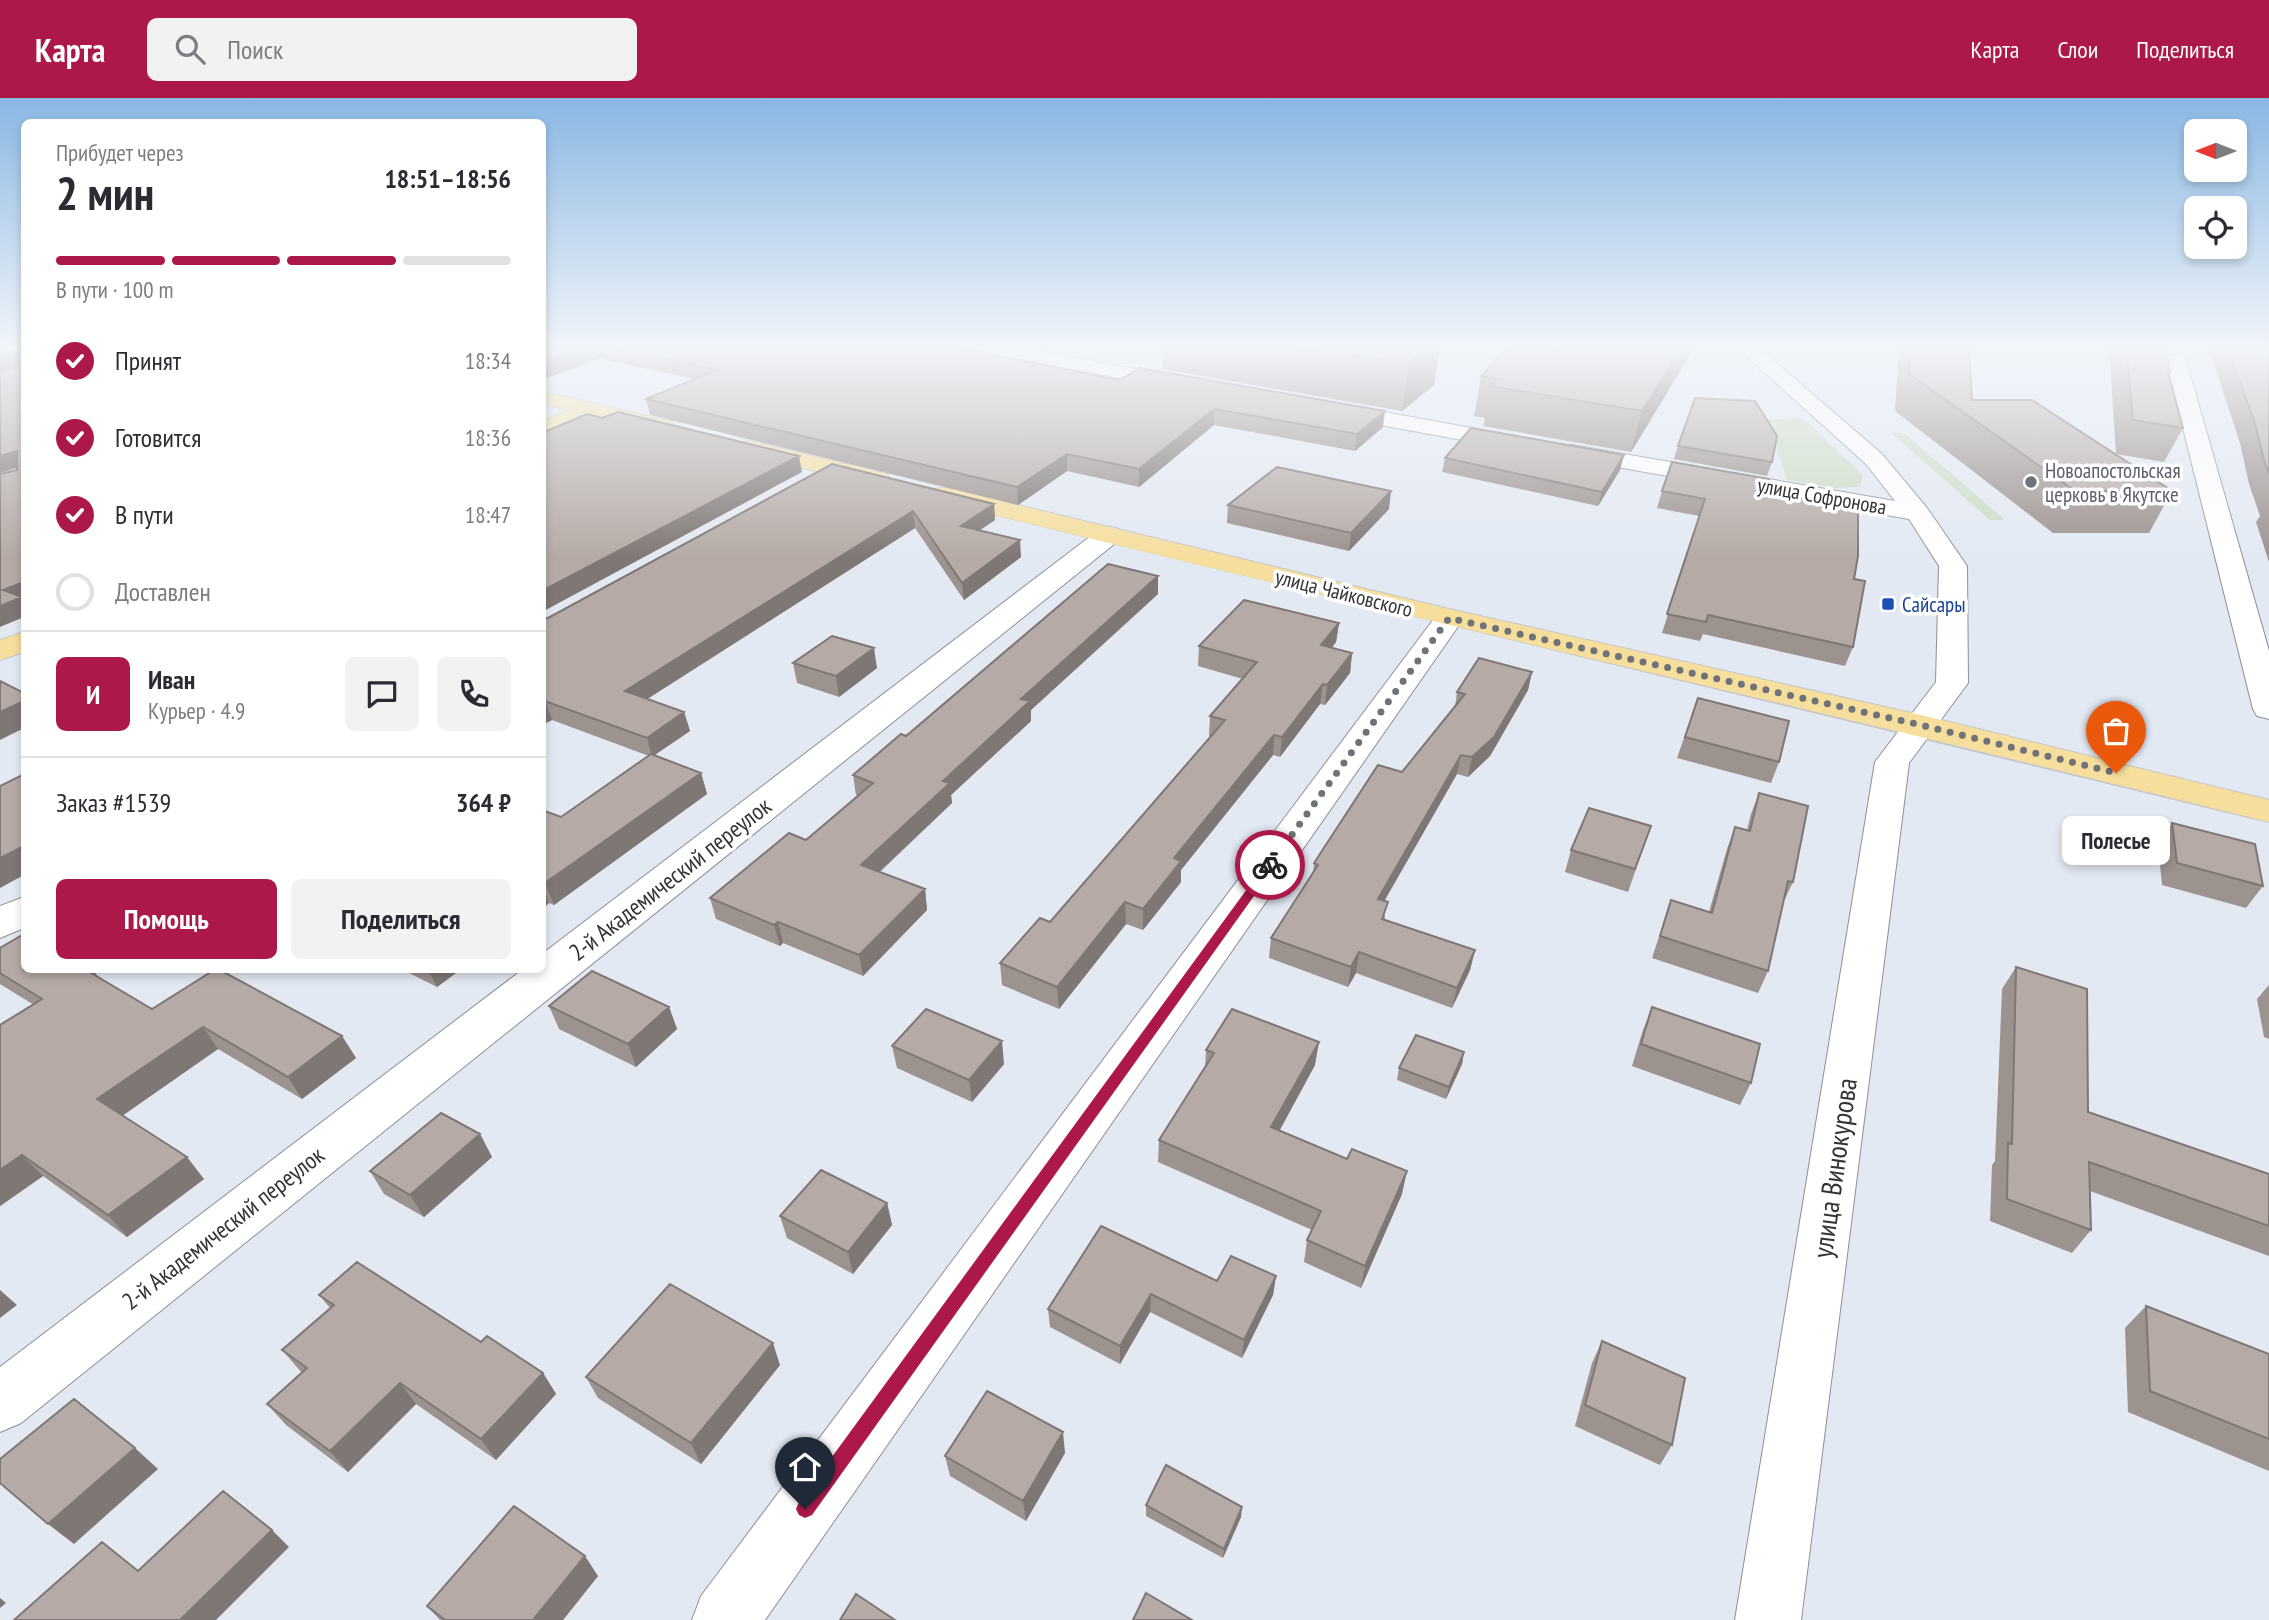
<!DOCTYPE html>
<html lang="ru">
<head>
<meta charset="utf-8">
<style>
	:root { --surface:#fff; --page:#f2f2f3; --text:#2b2b33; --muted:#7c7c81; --line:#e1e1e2; --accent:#ac1948 }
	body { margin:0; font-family:"PT Sans Narrow",sans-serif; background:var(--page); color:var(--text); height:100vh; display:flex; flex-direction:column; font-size:26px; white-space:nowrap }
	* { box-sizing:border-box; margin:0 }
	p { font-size:23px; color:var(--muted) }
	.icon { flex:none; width:38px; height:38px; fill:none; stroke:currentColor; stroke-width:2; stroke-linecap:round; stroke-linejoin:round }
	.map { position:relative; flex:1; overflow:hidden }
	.sheet { position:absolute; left:21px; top:21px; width:525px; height:854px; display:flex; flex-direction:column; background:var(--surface); border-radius:10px; box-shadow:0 4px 10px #0003 }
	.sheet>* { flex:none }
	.needle { width:46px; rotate:270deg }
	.controls { position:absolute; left:2184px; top:21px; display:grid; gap:14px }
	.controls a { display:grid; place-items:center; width:63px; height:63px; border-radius:10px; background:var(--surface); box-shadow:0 4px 10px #0003; font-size:35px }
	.pin { position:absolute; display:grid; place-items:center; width:60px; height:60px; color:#fff; margin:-72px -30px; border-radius:50% 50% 50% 0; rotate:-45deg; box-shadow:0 0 7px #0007 }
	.pin .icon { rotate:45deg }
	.courier { position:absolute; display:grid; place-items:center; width:70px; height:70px; margin:-35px; border:5px solid #ac1948; border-radius:50%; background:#fff; color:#222; box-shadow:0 2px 9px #0007 }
	.bubble { position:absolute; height:49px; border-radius:10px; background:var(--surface); box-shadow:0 4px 10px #0003; font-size:23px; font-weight:700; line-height:49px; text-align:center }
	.summary em { font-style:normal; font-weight:700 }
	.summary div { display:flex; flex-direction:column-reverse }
	.summary { display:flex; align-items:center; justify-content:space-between; height:119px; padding:0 35px }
	h1 { font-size:46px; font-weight:700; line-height:52px }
	.bar { display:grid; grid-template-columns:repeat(4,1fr); gap:10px 7px; align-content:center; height:84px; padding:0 35px }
	.bar i { height:9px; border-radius:5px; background:var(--line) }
	.bar .on { background:var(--accent) }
	.bar p { grid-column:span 4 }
	.line { display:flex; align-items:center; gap:18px; padding:0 35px; border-top:2px solid var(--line) }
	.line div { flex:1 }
	.round { display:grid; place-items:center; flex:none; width:74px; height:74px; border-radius:10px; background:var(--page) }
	ol { padding:0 35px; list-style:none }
	li { display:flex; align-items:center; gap:21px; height:77px }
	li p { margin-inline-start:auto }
	li .icon { padding:7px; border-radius:50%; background:var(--accent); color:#fff; stroke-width:4 }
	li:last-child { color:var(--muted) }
	li i { width:38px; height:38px; border:4px solid var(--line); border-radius:50% }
	.primary-button { display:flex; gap:14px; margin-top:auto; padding:14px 35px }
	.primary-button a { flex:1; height:80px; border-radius:10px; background:var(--accent); color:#fff; font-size:28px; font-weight:700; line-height:80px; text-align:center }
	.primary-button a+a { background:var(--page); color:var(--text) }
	header { display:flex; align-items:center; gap:42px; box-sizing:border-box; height:98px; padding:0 35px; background:var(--accent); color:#fff }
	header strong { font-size:33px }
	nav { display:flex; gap:38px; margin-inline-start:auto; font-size:24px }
	.search { width:490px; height:63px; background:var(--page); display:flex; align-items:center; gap:18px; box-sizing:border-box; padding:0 24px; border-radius:10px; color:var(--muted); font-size:26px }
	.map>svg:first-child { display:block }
	.green { fill:#ccdcc3 }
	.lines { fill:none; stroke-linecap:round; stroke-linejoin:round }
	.minor-casing { stroke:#8b909a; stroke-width:2 }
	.major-casing { stroke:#c5c6c7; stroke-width:2 }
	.minor { fill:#fff; fill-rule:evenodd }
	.major { fill:#f6de9d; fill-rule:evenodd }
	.wall { fill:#9c928e }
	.shaded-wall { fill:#7f7774 }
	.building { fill:#b5aaa5; stroke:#7f7774; stroke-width:2 }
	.route { fill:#ac1948 }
	.done { stroke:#6f7379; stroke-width:7; stroke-dasharray:0 12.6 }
	.worship-dot { fill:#6b7280; stroke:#fff; stroke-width:2.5 }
	.transit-dot { fill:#1a4fb4; stroke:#fff; stroke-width:2.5 }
	.labels { text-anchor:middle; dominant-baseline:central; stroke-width:7; stroke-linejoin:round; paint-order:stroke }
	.far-worship-label { font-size:21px; fill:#5b616d; stroke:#fff; text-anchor:start }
	.far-street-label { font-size:21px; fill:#313337; stroke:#fff }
	.far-transit-label { font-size:21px; fill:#164399; stroke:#fff; text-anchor:start }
	.street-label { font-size:24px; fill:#313337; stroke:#fff }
	.near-street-label { font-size:28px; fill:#313337; stroke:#fff }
</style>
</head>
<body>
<header>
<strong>Карта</strong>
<div class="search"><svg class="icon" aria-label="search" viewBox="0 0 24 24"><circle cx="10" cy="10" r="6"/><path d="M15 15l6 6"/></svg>Поиск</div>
<nav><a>Карта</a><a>Слои</a><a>Поделиться</a></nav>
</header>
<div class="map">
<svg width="2269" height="1522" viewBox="0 0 2269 1522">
	<rect width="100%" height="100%" fill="#e3e9f3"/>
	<path class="green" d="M1802,320L1863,377L1860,389L1835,390L1787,382L1768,322Z
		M1891,335H1904L2005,422H1990Z"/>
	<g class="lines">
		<g class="minor-casing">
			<path id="minor" d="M971,248H1013L1182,280L1189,282L1193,286L1189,290L1182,292L981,254Z
				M1735,248H1757L1882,356L1927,410L1967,468L1968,585L1909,665L1801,1522H1735L1875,664L1936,584L1939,468L1909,421L1572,361L1564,359L1560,354L1564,349L1572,347L1895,403L1866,366Z
				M2176,256L2183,258L2186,262L2269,553V621L2257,618L2253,611L2166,262L2169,258Z
				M1334,305L1516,338L1524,340L1528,345L1524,350L1516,352L1326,317L1323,312L1326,307Z
				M1109,429L1118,431L1122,437L1118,443L21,1325L0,1334V1269L522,872H542V856L1100,431Z
				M1449,511L1459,514L1464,520L765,1522H692L701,1498L1439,514Z
				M24,799V830L0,840V808Z"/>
		</g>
		<g class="major-casing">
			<path id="major" d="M542,293L672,324L675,329L672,334L664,336L594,318L542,338V323L570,312L542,306Z
				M749,343L887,376L890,381L887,386L878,388L741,355L737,350L741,345Z
				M943,389L1449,511L1921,617L2269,702V724C1825,613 1378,513 934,402L930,397L934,392Z
				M24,534V554L0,562V542Z"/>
		</g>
		<use href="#minor" class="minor"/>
		<use href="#major" class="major"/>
	</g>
	<path class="wall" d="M542,248H979V254L1120,282L1383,329L1355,353L1214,327L1139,389L1067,373L1018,407L650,317L646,301L694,281Z
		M1162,248H1440L1434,287L1402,313L1162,271Z
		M1581,248H1694L1693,252L1631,354L1483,328L1485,320L1474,318L1481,278L1578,254Z
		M1892,248H1978L1974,256H1970L1972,302L2116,356L2109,248H2164L2171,274L2169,278L2183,330L2164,364L2116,356L2172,393L2149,435H2053L1895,313L1899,249Z
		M2208,248H2269V464L2256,424L2260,418L2249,386L2240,345Z
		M1678,348L1772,364L1767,378L1674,361Z
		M1445,360L1620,372L1598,408L1442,374Z
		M832,366L994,406L995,422L980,432L1021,459L964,502L915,430L647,601L684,614L690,633L654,657L701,675L707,696L554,807L549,805L542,811V712L561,719L649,658L552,622L542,627L548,520Z
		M1662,393L1766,395L1854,481L1853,549L1845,568L1703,536L1700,543L1662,535L1699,418L1657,410Z
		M1228,407L1389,411L1349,453L1227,425Z
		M1158,496L1031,612V623L951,697L952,705L880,774L925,791L927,812L863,878L783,845L780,848L716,821L710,800L806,742L858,698L856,697L853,677L906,638Z
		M1339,525L1336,544L1332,550L1352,555L1350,575L1325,607L1320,606L1280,659L1273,657L1181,772V784L1143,832L1126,826L1059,911L1002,887L1000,865L1050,824L1210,639L1209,638L1210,618L1243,581L1198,568L1199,548Z
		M793,565L877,570L839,599L797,585Z
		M1532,574L1528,592L1490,658L1468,679L1457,676L1384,803L1385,822L1475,852L1470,872L1452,910L1356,875L1348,889L1269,860L1271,840L1313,774L1314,765L1402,674L1455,609L1457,594Z
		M1698,600L1779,664L1771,685L1677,660Z
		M1759,695L1793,784L1783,805L1768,873L1758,895L1652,860L1671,802L1709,814L1727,751L1735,729L1747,732L1751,716Z
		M2172,725L2263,788L2246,810L2162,787L2158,746Z
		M1651,728L1628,794L1565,774L1571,752Z
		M0,850L99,879L152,911L342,938L356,960L302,1001L218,951L122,1017L204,1081L127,1139L43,1078L0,1108L34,907L0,886Z
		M2016,869L2088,1014L2269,1076V1158L2090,1093L2091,1132L2072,1155L1990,1123L1992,1067L1995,1063L2002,891Z
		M403,872H460L437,889Z
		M2269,887V941L2264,939L2257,901Z
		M549,908L669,909L677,931L636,969L559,931Z
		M1652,909L1751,985L1740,1007L1632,968L1643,932Z
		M892,948L1004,966L972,1004L897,970Z
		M1206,952L1315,967L1279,1033L1402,1096L1361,1190L1304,1164L1307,1142L1312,1132L1158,1064L1159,1042L1205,970Z
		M1464,954L1462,966L1446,1001L1397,982L1399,970Z
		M480,1036L492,1059L424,1119L384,1096L370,1073Z
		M887,1105L892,1127L853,1176L787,1140L780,1118Z
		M1276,1178L1273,1197L1242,1260L1150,1214L1120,1266L1050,1229L1048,1211L1217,1183Z
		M319,1197L481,1244L543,1275L556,1296L496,1362L416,1306L348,1374L286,1327L267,1306L302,1275L282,1252L330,1210Z
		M2146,1208L2269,1256V1373L2128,1314L2125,1230Z
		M1602,1243L1672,1347L1660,1367L1575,1328L1592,1265Z
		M780,1267L701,1366L598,1300L586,1279Z
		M1065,1355L1026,1423L950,1378L945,1358Z
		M1146,1407L1241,1419L1223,1460L1146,1418Z
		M598,1478L563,1522H440L427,1508Z"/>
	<path class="shaded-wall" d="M588,248H596L600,260L542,282V265Z
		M963,248H979V256L959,250Z
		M1432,248H1440L1434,287L1402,313L1409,266Z
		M1683,248H1694L1693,252L1631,354L1642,313Z
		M18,253L24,266L0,272V257Z
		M1214,311V327L1139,389V371Z
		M1385,313L1383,329L1355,353L1357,336Z
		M17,353L24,368L0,375V358Z
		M1067,356V373L1018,407L1017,389Z
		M1624,357L1620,372L1598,408L1602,394Z
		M799,358L802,374L542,514V493Z
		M1391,393L1389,411L1349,453L1351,435Z
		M994,406L995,422L962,444L961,428Z
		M913,413L915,430L630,612L625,593Z
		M1020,442L1021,459L964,502L962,485Z
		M1158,478V496L1031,612V623L951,697L952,705L865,787L861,767L1021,601Z
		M24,484V519L0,529V508L3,492Z
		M1339,525L1336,544L1318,567L1321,547Z
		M874,550L877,570L839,599L836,578Z
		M1352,555L1350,575L1325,607L1327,587Z
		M1532,574L1528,592L1490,658L1468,679L1472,659Z
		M1323,586L1320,606L1280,659L1282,639Z
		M24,603V630L0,642V614Z
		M545,603L552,622L542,627V604Z
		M684,614L690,633L652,659L647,640Z
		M1274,637L1273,657L1181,772V784L1143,832V811L1174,760Z
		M1461,657L1457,676L1374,821L1378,801Z
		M701,675L707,696L554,807L545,785Z
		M24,748V777L0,790V760Z
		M542,788L549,805L542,811Z
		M925,791L927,812L863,878L859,857Z
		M1125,804L1126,826L1059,911L1057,889Z
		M778,824L783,845L780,848L774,827Z
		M1475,852L1470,872L1452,910L1457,890Z
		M1359,854L1356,875L1348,889L1351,869Z
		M82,872H93L102,884Z
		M428,872H460L437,889Z
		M669,909L677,931L636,969L628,946Z
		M203,929L218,951L115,1023L97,1001Z
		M342,938L356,960L302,1001L288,979Z
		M1002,943L1004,966L972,1004L969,982Z
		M1319,944L1315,967L1269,1052L1271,1029Z
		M1464,954L1462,966L1446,1001L1449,989Z
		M480,1036L492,1059L424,1119L410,1097Z
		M22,1057L43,1078L0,1108V1072Z
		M187,1059L204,1081L127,1139L108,1117Z
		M1407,1073L1402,1096L1361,1190L1365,1168Z
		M887,1105L892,1127L853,1176L848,1154Z
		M1276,1178L1273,1197L1242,1260L1244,1242Z
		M0,1192L17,1207L0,1220Z
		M1151,1196L1150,1214L1120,1266V1248Z
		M773,1245L780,1267L701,1366L691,1345Z
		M543,1275L556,1296L496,1362L481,1341Z
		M400,1285L416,1306L348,1374L330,1353Z
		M1063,1334L1065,1355L1026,1423L1023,1403Z
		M135,1350L158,1371L74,1446L48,1426Z
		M1242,1409L1241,1419L1223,1460L1224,1451Z
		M272,1432L289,1449L216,1522H180Z
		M585,1458L598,1478L563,1522H533Z
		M0,1500L6,1505L0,1510Z"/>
	<path class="building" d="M0,248H24V484L3,492L22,499L0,508V376L17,372V353L0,358V273L19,268L18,253L0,257Z
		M542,248H588L542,265Z
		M609,248H963L959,250L1120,282L1140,270L1385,313L1357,336L1214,311L1139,371L1067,356L1017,389L646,301L717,272Z
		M1297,248H1432L1409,266Z
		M1508,248H1535L1578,254L1581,248H1683L1642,313L1491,288L1497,281L1481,278Z
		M1911,248H1969L1972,302H2032L2172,393H2075L1909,276Z
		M2126,248H2164L2171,274H2168L2183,330L2133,322Z
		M2226,248H2269V376L2264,362L2254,322Z
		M1695,300L1755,303L1777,338L1772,364L1678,348Z
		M618,314L799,358L542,493V335L587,316L602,320Z
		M1471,330L1624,357L1602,394L1445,360Z
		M1672,364L1769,381L1766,395L1858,409V458L1854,481L1865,483L1853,549L1708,517L1706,524L1667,516L1705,401L1662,393Z
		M832,366L994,406L961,428L1020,442L962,485L913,413L625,593L684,614L647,640L545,603L542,604V521L548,520Z
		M1277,369L1391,393L1351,435L1228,407Z
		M1108,466L1158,478L1021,601L1030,603L943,683L950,685L861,767L925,791L859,857L778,824L774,827L710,800L789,735L806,742L873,685L853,677L901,636L906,638Z
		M1244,502L1339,525L1321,547L1352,555L1327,587L1323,586L1282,639L1274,637L1174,760L1181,763L1143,811L1125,804L1057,889L1000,865L1040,820L1050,824L1225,622L1210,618L1257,564L1199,548Z
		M832,538L874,550L836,578L793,565Z
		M1479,560L1532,574L1494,639L1472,659L1461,657L1378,801L1388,804L1382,821L1475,852L1457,890L1359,854L1351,869L1271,840L1318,767L1314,765L1378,667L1402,674L1465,596L1457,594Z
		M0,583L24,595V603L0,614Z
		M1698,600L1789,623L1779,664L1685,639Z
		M651,656L701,675L545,785L542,784V712L561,719Z
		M24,676V748L0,760V688Z
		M1759,695L1808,708L1793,784L1788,783L1768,873L1660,838L1671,802L1712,815L1735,729L1750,733Z
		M1589,710L1651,728L1635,771L1571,752Z
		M2172,725L2255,746L2263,788L2177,765Z
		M24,836V872H86L152,911L214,872H220L342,938L288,979L203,929L97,1001L187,1059L108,1117L22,1057L0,1072V927L42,901L0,875V850Z
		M2016,869L2087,891L2088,1014L2269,1076V1128L2089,1064L2091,1132L2007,1101L2008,1045L2012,1046Z
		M592,873L669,909L628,946L549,908Z
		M1652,909L1760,946L1751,985L1641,946Z
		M926,911L1002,943L969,982L892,948Z
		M1232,911L1319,944L1271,1029L1347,1061L1352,1051L1407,1073L1365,1168L1307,1142L1321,1113L1159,1042L1214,955L1206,952Z
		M1416,937L1464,954L1449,989L1399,970Z
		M441,1015L480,1036L410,1097L370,1073Z
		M821,1072L887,1105L848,1154L780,1118Z
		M1101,1128L1217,1183L1231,1158L1276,1178L1244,1242L1151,1196L1120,1248L1048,1211Z
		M357,1164L481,1244L487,1238L543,1275L481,1341L400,1285L330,1353L267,1306L307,1270L282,1252L334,1207L319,1197Z
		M670,1186L773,1245L691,1345L586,1279Z
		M2146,1208L2269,1256V1341L2150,1293Z
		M1602,1243L1685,1280L1672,1347L1585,1307Z
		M987,1293L1063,1334L1023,1403L945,1358Z
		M74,1301L135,1350L48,1426L0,1385V1361Z
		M1166,1367L1242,1409L1224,1451L1146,1407Z
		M223,1393L272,1432L180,1522H14L102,1444L138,1473Z
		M514,1408L585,1458L533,1522H445L427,1508Z
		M1146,1495L1192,1522H1133Z
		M856,1496L895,1522H840Z"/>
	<linearGradient id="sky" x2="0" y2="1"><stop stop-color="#89b7e3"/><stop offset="0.54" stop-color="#f2f5fa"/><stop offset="1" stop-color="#f2f5fa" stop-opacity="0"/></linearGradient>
	<rect width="2269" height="461" fill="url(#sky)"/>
	<path class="route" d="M1270,764L1276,767L1274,770L812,1417L805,1420L799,1417L796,1411L799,1404L1266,765Z"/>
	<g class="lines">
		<path class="done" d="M1270,767L1449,520L1921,627L2116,675"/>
	</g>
	<circle class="worship-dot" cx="2031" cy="384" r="7"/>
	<rect class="transit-dot" x="1881" y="499" width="14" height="14" rx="3.5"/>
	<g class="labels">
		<g class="far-worship-label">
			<text x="2045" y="372">Новоапостольская<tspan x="2045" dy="24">церковь в Якутске</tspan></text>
		</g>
		<g class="far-street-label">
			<text transform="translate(1822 398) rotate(10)">улица Софронова</text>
			<text transform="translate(1344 495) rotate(14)">улица Чайковского</text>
		</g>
		<g class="far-transit-label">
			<text x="1902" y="506">Сайсары</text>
		</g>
		<g class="street-label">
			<text transform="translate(670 781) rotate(-38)">2-й Академический переулок</text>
			<text transform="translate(223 1130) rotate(-38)">2-й Академический переулок</text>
		</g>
		<g class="near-street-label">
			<text transform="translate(1834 1070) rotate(-82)">улица Винокурова</text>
		</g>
	</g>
</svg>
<div class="controls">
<a><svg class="needle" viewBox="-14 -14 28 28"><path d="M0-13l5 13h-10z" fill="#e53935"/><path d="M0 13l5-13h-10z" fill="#7c7c81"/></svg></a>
<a><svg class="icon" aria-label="locate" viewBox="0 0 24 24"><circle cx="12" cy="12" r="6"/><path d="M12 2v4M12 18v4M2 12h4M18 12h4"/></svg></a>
</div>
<div class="pin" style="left:2116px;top:675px;background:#ea580c"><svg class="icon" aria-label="bag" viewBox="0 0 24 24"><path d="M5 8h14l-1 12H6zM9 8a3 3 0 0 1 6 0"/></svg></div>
<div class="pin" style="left:805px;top:1411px;background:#1f2937"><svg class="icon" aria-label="home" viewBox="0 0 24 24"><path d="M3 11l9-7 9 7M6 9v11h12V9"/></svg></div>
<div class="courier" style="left:1270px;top:767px"><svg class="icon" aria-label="bike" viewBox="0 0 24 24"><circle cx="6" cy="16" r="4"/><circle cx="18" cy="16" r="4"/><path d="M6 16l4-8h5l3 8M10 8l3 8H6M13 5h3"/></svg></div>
<div class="bubble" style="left:2062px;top:718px;width:108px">Полесье</div>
<section class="sheet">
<div class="summary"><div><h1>2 мин</h1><p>Прибудет через</p></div><em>18:51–18:56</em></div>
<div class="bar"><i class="on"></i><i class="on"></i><i class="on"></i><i></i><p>В пути · 100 m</p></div>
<ol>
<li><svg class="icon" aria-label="check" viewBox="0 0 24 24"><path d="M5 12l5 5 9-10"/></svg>Принят<p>18:34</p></li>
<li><svg class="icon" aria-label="check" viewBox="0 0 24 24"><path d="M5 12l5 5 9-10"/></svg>Готовится<p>18:36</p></li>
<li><svg class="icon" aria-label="check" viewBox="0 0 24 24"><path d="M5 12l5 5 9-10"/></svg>В пути<p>18:47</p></li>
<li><i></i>Доставлен</li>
</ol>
<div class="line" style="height:126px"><b class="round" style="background:var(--accent);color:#fff">И</b><div><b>Иван</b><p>Курьер · 4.9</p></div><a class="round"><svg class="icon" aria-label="chat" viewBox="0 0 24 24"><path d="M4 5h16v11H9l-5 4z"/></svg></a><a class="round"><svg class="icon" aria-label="phone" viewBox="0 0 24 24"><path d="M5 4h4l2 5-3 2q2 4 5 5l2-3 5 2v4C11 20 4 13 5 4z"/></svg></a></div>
<div class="line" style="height:91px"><div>Заказ #1539</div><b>364 ₽</b></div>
<div class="primary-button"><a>Помощь</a><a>Поделиться</a></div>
</section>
</div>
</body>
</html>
